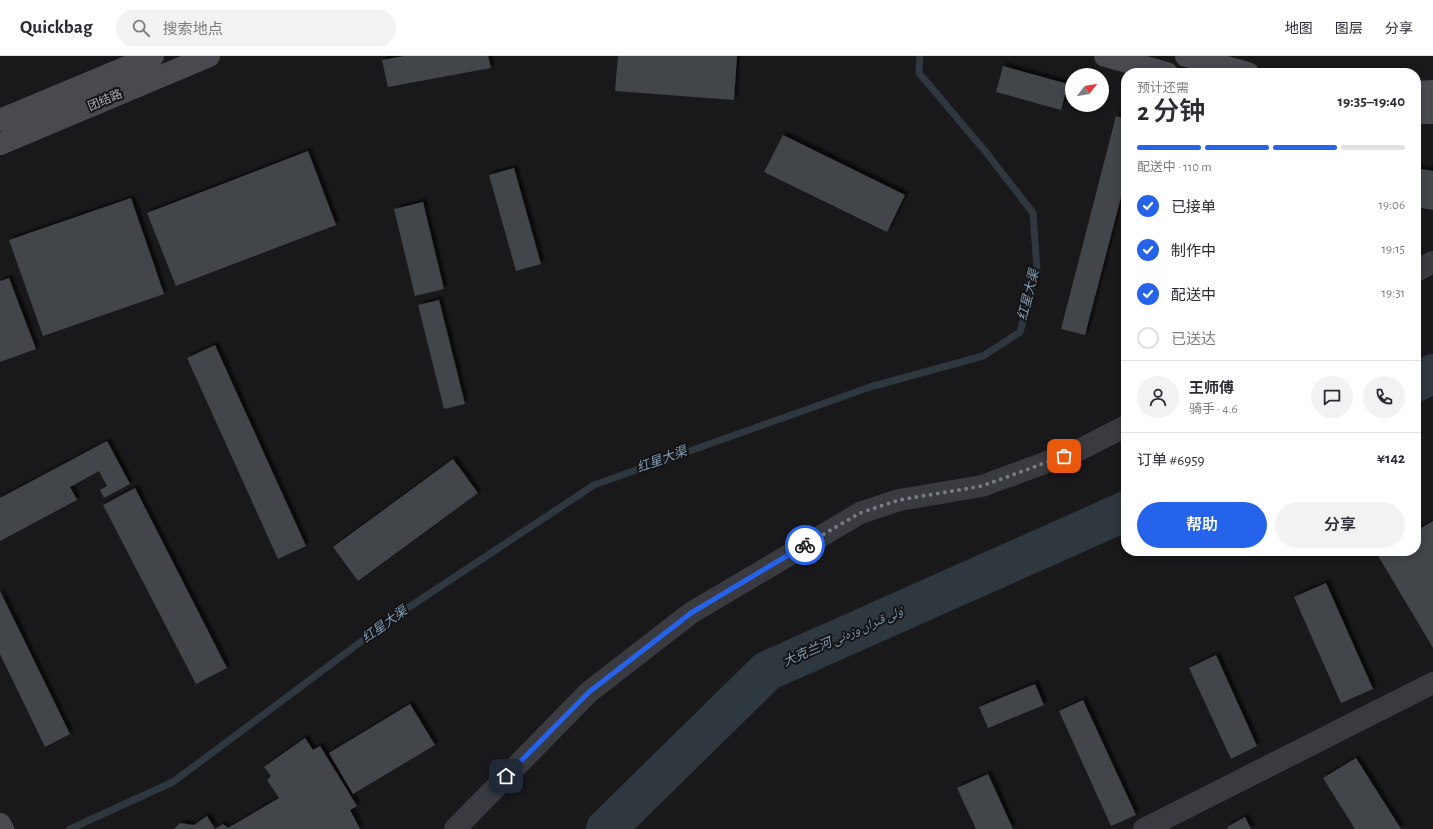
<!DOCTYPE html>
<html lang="zh">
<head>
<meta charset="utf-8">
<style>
	:root { --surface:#fff; --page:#f2f2f3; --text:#2b2b33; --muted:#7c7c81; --line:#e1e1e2; --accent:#2563eb }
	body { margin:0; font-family:"Alegreya Sans","Noto Naskh Arabic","Noto Sans SC",sans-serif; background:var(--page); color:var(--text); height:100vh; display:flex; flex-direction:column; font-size:15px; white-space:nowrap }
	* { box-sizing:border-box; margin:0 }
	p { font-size:13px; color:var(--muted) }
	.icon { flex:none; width:22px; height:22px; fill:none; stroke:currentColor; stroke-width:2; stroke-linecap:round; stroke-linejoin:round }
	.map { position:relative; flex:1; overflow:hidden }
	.sheet { position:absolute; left:1121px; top:12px; width:300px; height:488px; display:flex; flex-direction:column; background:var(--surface); border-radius:16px; box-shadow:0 2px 6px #0003 }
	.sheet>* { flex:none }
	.needle { width:26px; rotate:59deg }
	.fabs { position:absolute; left:1065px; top:12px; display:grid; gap:8px }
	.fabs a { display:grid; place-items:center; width:44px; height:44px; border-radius:50%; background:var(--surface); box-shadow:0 2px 6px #0003; font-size:20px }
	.pin { position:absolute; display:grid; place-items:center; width:34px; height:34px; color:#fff; margin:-17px; border-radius:8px; box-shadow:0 2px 6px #0006 }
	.courier { position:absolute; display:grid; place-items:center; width:40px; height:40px; margin:-20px; border:3px solid #2563eb; border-radius:50%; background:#fff; color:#222; box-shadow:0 1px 5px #0007 }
	.overview em { font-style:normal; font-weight:600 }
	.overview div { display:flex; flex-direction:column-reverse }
	.overview { display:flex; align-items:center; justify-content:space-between; height:68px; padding:0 16px }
	h1 { font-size:26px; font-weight:600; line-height:30px }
	.bar { display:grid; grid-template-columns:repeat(4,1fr); gap:6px 4px; align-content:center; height:48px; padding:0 16px }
	.bar i { height:5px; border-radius:3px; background:var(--line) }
	.bar .current { background:var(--accent) }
	.bar p { grid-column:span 4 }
	.line { display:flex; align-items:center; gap:10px; padding:0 16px; border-top:1px solid var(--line) }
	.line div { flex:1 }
	.round { display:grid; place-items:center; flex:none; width:42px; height:42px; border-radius:21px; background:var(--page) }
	ol { padding:0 16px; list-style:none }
	li { display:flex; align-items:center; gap:12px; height:44px }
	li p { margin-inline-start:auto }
	li .icon { padding:4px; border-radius:50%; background:var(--accent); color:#fff; stroke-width:4 }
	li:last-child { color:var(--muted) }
	li i { width:22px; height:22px; border:2px solid var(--line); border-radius:50% }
	.action { display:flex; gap:8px; margin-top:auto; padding:8px 16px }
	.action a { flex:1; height:46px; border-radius:24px; background:var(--accent); color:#fff; font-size:16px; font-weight:600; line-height:46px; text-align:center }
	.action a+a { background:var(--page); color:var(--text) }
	header { display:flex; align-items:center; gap:24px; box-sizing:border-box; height:56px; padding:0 20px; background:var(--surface); border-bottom:1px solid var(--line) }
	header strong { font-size:19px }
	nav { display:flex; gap:22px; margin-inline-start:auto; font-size:14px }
	.search { width:280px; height:36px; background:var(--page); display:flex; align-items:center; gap:10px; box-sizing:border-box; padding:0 14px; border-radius:22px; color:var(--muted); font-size:15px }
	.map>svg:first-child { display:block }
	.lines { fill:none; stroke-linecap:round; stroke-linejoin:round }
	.stream { stroke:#2f383f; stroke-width:7 }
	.river { stroke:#2f383f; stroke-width:40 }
	.building { fill:#434448; filter:url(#shadow) }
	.street { stroke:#3a3b40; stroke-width:22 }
	.secondary { stroke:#484a50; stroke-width:22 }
	.done { stroke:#797b83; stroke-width:4; stroke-dasharray:0 7.2 }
	.route { stroke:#2563eb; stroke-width:5 }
	.labels { text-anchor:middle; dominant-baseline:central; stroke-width:4; stroke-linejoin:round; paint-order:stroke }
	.street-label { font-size:12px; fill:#acb0bb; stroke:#141416 }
	.water-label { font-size:13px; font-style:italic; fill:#839eb5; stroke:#141416 }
</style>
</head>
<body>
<header>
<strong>Quickbag</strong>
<div class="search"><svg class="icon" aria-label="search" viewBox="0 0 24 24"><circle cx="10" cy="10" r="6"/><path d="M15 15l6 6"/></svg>搜索地点</div>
<nav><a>地图</a><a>图层</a><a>分享</a></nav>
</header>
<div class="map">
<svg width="1433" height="773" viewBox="0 0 1433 773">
	<defs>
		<filter id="shadow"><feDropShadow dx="3.5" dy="-3.5" stdDeviation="1" flood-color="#0009"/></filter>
	</defs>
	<rect width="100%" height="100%" fill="#19191b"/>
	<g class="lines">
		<path class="stream" d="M70,773L173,726L394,561L594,429L870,331L983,300L1020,276L1037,213L1033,157L985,95L919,17L920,0"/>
		<path class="river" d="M1416,326L1433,318
			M606,773L767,615L1126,455"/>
	</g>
	<path class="building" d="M404,0H488L491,12L388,31L382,4Z
		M618,0H737L734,44L615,35Z
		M1003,10L1068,28L1061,54L996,36Z
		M1116,60L1126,63V122L1085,279L1061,273Z
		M783,79L905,139L887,176L764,116Z
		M308,95L336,169L176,230L147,157Z
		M514,112L541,208L516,215L489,119Z
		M1416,112L1433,115V154L1416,151Z
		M131,142L164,238L43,280L9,184Z
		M423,146L444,233L415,240L394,153Z
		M9,222L36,293L0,306V225Z
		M439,244L465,348L444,353L418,249Z
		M215,289L306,490L278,503L187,302Z
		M107,385L130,428L104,442L100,434L107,430L99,415L70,431L77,444L0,485V442Z
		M453,403L478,437L358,525L333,491Z
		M135,432L227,612L196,628L103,449Z
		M1433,465V592L1377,498L1383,495H1416V475Z
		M1326,527L1373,633L1341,647L1294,541Z
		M0,535L70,678L45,691L0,598Z
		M1216,599L1257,690L1231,703L1189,612Z
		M1035,628L1044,649L988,672L979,651Z
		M1083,644L1136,759L1111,770L1059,655Z
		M410,648L435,689L353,738L329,697Z
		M305,682L313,694L320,690L357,750L350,754L360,773H215L223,768L228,772L279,742L267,724L271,720L264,711Z
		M1356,702L1401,773H1355L1323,722Z
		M988,718L1013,773H976L957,732Z
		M207,760L215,773H174L180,767L194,769Z
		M1245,761L1251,773H1228L1227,771Z"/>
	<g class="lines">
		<path class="street" d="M1416,215L1433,206
			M455,773L589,636L691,557L860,457L899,444L982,430L1077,395L1126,370
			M1144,773L1433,627"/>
		<path class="secondary" d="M1105,0L1167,17
			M1186,0L1248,17
			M1416,36L1433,35
			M1416,57H1433
			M0,64L153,0
			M0,88L209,0
			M0,768L3,773"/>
	</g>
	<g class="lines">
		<path class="done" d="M805,489L860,457L899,444L982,430L1064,400"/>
		<path class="route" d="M506,720L589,636L691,557L805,489"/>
	</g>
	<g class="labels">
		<g class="street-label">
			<text transform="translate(105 44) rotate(-23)">团结路</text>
		</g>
		<g class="water-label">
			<text transform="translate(1029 239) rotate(-76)">红星大渠</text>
			<text transform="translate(662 404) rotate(-20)">红星大渠</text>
			<text transform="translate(385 569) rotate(-36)">红星大渠</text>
			<text transform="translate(843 581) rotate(-24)">大克兰河 ۇلى قىران وزەنى</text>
		</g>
	</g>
</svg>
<div class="fabs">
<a><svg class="needle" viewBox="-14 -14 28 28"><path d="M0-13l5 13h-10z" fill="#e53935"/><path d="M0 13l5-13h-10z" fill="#7c7c81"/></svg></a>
</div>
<div class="pin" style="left:1064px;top:400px;background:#ea580c"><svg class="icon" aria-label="bag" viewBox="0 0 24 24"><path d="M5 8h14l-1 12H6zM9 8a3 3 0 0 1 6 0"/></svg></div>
<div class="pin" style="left:506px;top:720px;background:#1f2937"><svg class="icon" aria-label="home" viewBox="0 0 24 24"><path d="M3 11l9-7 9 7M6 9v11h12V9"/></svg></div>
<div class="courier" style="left:805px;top:489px"><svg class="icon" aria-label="bike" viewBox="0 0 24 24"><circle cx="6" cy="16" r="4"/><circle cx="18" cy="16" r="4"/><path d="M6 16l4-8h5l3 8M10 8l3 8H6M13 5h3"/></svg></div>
<section class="sheet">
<div class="overview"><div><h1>2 分钟</h1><p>预计还需</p></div><em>19:35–19:40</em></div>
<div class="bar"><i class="current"></i><i class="current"></i><i class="current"></i><i></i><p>配送中 · 110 m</p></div>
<ol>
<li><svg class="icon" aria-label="check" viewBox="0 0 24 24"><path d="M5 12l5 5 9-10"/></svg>已接单<p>19:06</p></li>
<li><svg class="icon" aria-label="check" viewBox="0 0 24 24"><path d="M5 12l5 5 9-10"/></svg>制作中<p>19:15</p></li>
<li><svg class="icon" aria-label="check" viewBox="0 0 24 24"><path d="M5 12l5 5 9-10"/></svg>配送中<p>19:31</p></li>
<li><i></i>已送达</li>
</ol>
<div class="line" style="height:72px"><a class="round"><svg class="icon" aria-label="person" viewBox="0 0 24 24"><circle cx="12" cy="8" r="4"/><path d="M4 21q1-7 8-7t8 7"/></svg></a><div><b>王师傅</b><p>骑手 · 4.6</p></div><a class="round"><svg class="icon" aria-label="chat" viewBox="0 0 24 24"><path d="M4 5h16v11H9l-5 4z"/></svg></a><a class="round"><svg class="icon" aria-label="phone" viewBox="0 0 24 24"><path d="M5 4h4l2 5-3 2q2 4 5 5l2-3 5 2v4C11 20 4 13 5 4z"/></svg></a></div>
<div class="line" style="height:52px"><div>订单 #6959</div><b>¥142</b></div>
<div class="action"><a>帮助</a><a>分享</a></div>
</section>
</div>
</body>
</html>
